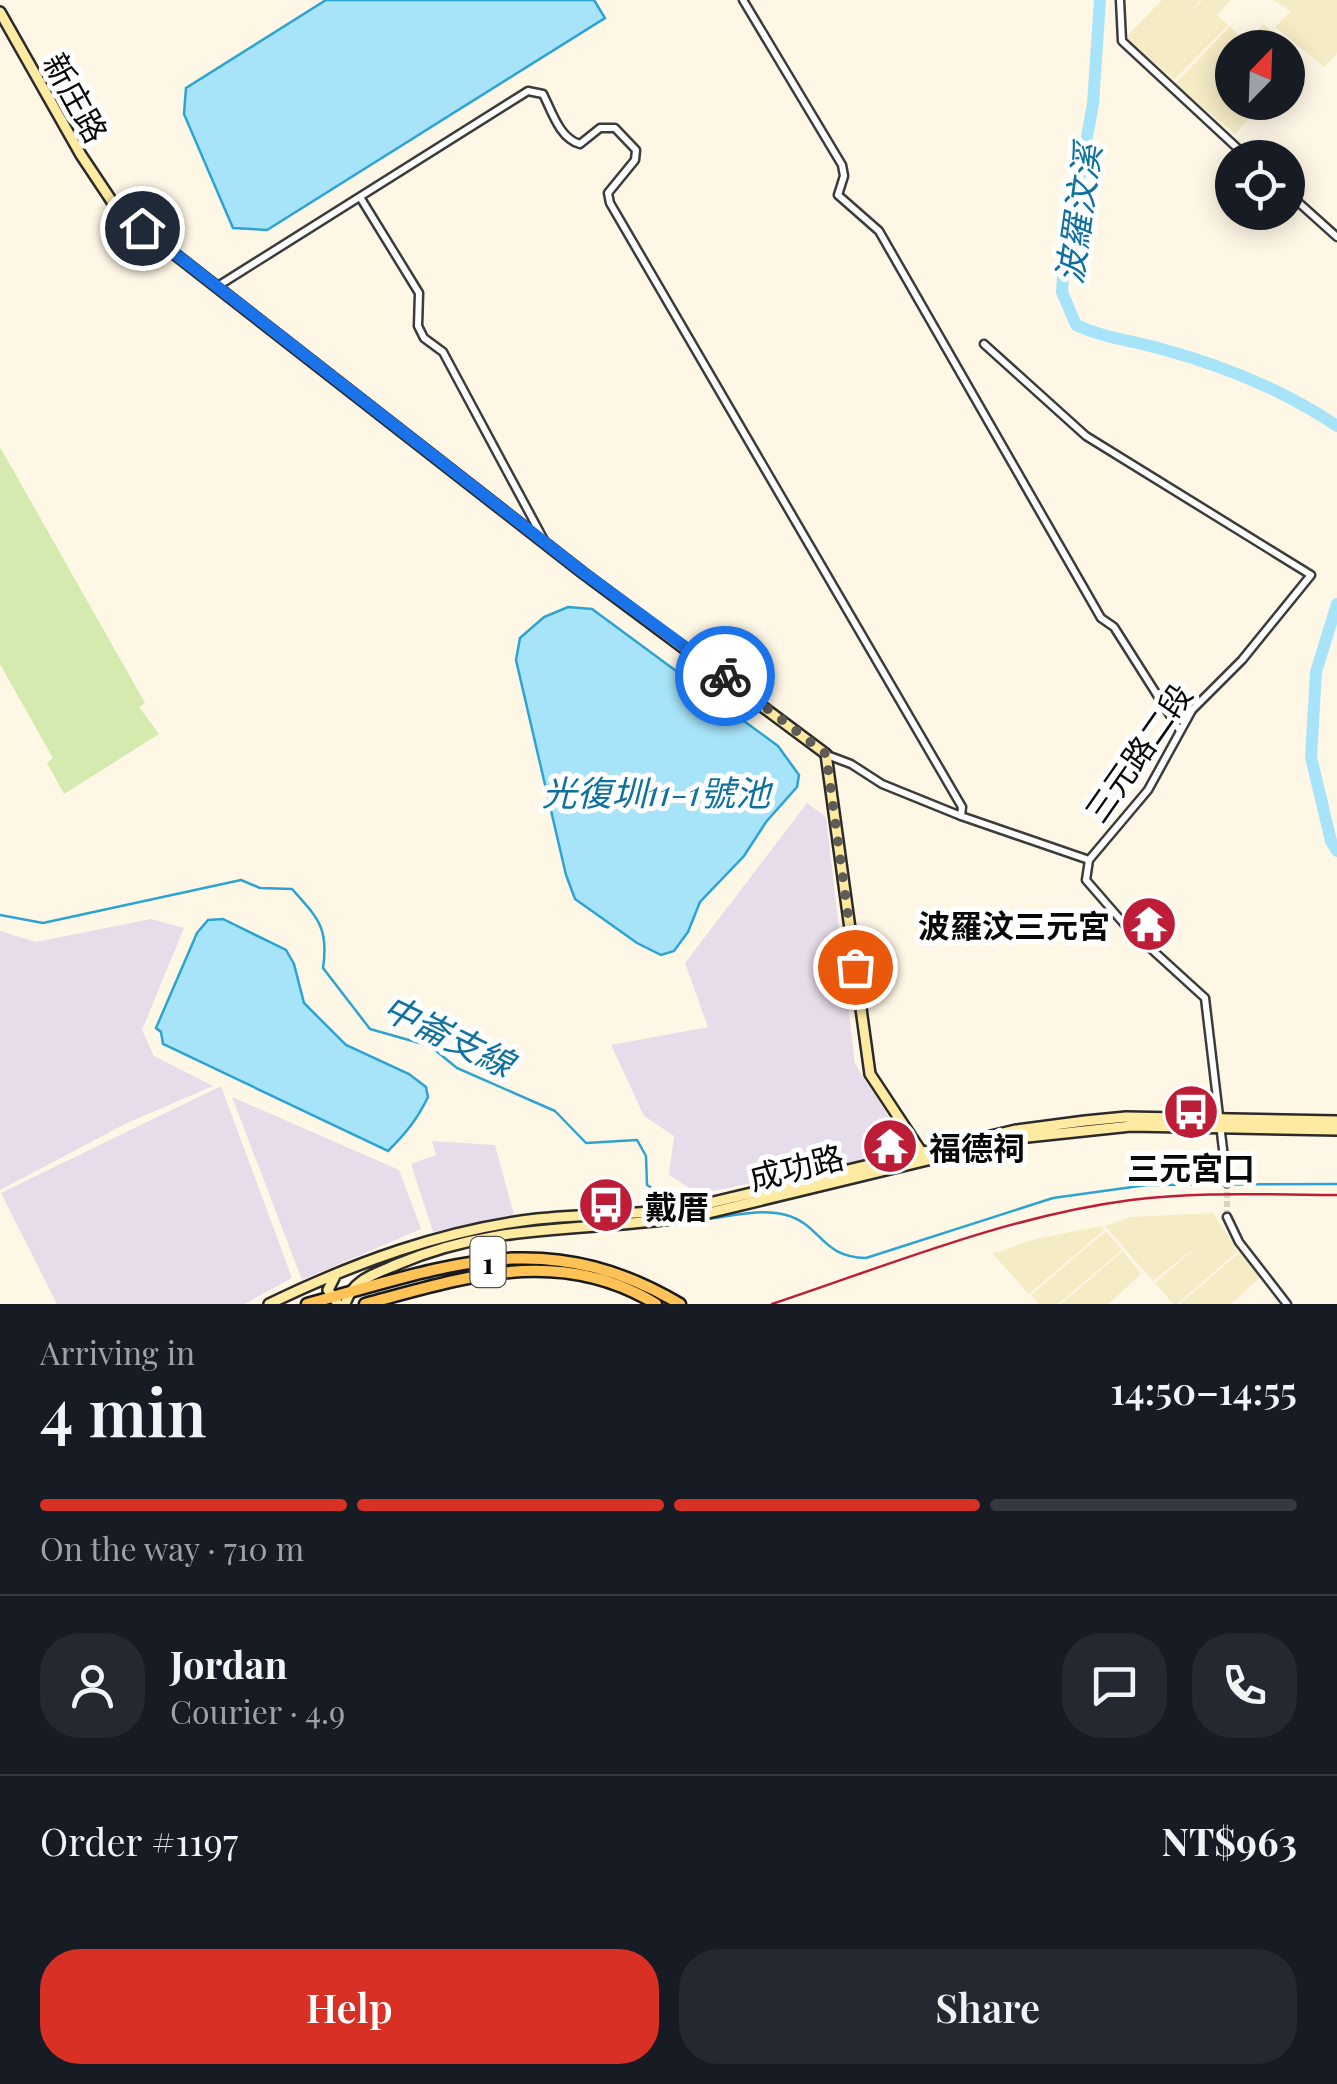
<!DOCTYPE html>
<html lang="en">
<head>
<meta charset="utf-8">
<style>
	:root { --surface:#171b24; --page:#242831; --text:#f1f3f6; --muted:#9ea1a6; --line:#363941; --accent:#d93025 }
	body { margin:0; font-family:"Playfair Display","Noto Sans TC",serif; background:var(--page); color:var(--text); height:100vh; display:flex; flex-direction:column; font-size:38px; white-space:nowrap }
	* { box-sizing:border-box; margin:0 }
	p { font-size:32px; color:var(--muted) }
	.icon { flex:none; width:55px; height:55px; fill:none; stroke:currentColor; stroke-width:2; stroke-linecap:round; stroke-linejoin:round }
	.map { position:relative; height:1304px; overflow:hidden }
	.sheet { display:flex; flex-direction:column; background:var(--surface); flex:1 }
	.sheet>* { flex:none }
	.needle { width:65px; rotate:23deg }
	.fabs { position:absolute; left:1215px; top:30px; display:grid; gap:20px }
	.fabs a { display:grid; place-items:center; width:90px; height:90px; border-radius:50%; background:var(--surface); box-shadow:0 5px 25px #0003; font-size:50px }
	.pin { position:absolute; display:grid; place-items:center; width:85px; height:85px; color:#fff; margin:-42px; border:5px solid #fff; border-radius:50%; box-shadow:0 2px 10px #0007 }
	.courier { position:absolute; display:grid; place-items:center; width:100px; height:100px; margin:-50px; border:8px solid #1a73e8; border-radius:50%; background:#fff; color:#222; box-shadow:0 2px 12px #0007 }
	.summary em { font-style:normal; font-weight:600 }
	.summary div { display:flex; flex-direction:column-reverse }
	.summary { display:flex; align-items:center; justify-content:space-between; height:170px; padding:0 40px }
	h1 { font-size:65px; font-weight:600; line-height:75px }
	.bar { display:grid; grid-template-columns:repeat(4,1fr); gap:15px 10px; align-content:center; height:120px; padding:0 40px }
	.bar i { height:12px; border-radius:8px; background:var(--line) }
	.bar .active { background:var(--accent) }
	.bar p { grid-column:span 4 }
	.line { display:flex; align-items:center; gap:25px; padding:0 40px; border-top:2px solid var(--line) }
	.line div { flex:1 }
	.round { display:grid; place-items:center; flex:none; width:105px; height:105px; border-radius:40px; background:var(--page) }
	.cta { display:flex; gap:20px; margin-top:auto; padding:20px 40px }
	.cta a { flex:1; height:115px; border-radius:40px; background:var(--accent); color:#fff; font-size:40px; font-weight:600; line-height:115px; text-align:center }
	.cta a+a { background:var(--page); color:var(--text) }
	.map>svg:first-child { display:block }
	.industrial { fill:#e7dcea }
	.farmland { fill:#f5ecc5 }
	.green { fill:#d4eaaf }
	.water { fill:#a8e4f9; stroke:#2ca4d3; stroke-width:2.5 }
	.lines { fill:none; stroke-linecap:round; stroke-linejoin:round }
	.stream { stroke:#2ca4d3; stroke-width:2.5 }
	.river { stroke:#a8e4f9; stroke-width:12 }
	.building { fill:#524946 }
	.street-tunnel { stroke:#dad3c5; stroke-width:6; stroke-dasharray:6 3; stroke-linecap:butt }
	.street-casing { stroke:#3c3c3c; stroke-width:11 }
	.secondary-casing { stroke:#2b2b2b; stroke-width:14 }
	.primary-casing { stroke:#1a1a1a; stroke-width:15 }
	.street { stroke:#fff; stroke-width:6 }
	.secondary { stroke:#ffeaa1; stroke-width:9 }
	.primary { stroke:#ffc256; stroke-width:10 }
	.rail { stroke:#be1d37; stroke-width:2.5 }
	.done { stroke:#5f5c56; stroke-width:10; stroke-dasharray:0 18 }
	.route { stroke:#1a73e8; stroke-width:12 }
	.labels { text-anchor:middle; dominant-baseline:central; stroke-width:10; stroke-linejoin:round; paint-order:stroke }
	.shield { fill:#fff; stroke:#535353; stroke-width:2.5 }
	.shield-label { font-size:30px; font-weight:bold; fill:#090909 }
	.street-label { font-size:32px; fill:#090909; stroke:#fff }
	.poi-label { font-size:32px; font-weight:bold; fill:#090909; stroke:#fff; text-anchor:start }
	.water-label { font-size:35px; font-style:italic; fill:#0f719f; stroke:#fff }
</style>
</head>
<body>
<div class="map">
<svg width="1337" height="1304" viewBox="0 0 1337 1304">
	<rect width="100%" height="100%" fill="#fff7e6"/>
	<path class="industrial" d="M807,803L826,817L855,1064L910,1150L699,1194L669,1175L674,1136L644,1116L611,1045L708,1027L685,963Z
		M151,919L184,928L142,1030L154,1056L213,1086L127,1123L0,1190V931L36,942Z
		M221,1086L292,1278L244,1304H57L1,1193Z
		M232,1097L399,1170L421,1229L302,1280Z
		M432,1141L495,1145L514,1215L433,1232L411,1164L436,1155Z"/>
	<path class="farmland" d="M1162,0H1200L1188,15L1202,0H1231L1217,15L1228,25L1174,80L1126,37Z
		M1273,0H1337V53L1324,67L1275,27L1291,11Z
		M1263,24L1282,40L1275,47L1232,48V102L1264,103L1235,134L1175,84L1230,26L1246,43Z
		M1213,1213L1238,1251L1177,1304H1173L1155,1283L1201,1243L1153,1281L1105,1226L1130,1217Z
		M1101,1226L1104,1230L1029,1294L993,1254L1035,1239Z
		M1106,1231L1122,1250L1058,1304H1039L1031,1295Z
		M1123,1251L1141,1274L1108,1304H1061Z
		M1240,1252L1264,1274L1231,1304H1180Z"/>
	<path class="green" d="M0,447L145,703L139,707L159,734L64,794L47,763L53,758L0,664Z"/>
	<path class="water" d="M326,0H594L605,18L267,230L233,228L184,114L186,88Z
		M568,607L592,609L778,746L799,775L797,787L766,822L744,856L700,902L688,932L674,951L661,955L637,943L575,899L566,875L516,660L520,638L544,617Z
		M223,919L286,950L294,964L304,1003L346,1045L409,1074L426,1087L428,1097C417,1120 405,1134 388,1151L163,1044L161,1032L156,1028L197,933L208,920Z"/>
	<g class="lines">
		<path class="stream" d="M0,915L43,923L241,880L260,888L292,889C318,918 329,928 323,968L370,1029L430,1046L457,1068L555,1111L586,1143L637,1140L646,1156L647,1185L668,1198
			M707,1219C733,1216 760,1208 786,1215C822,1225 820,1257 866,1258L1053,1198L1147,1185L1337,1184"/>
		<path class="river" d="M1100,0L1093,104L1064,262L1062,292L1076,325C1104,338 1129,340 1158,348C1222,365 1282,389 1337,426
			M1337,604L1316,672L1311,757L1331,841L1337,851"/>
	</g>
	<path class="building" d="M1142,907L1168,920L1156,941L1134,924Z"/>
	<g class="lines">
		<path class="street-tunnel" d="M1227,1183V1217"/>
		<g class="street-casing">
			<path id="street" d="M743,0L842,165L844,176L838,195L879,231L1101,618L1114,627L1180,731
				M1120,0L1122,41L1248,158
				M1288,193L1337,237
				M360,197L419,293L418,326L424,338L443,352L545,542
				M218,286L528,91L543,94C552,112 560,139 580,144L600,128H615L636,150L635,160L608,193L610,203L962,807L961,816
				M984,344L1086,436L1311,575L1242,660L1192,710L1148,790L1089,860L1086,880L1126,926L1205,998L1227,1183
				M827,755L851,764L882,784L961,816L1089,860
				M1227,1217L1239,1242L1287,1304"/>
		</g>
		<g class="secondary-casing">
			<path id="secondary" d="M0,12L81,155L117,209L583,573L826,754L870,1074L926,1159
				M336,1274L328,1290L338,1304
				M269,1304C354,1263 443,1230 537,1219C591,1213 644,1216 697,1206L1016,1130L1085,1121L1126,1117L1337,1121
				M345,1304C353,1279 375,1274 398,1264C501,1220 593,1233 700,1215L1018,1138L1131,1126L1337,1130"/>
		</g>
		<g class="primary-casing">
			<path id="primary" d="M307,1304C447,1266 545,1224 680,1304
				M365,1304C466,1277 559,1245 656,1304"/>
		</g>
		<use href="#street" class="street"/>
		<use href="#secondary" class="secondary"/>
		<use href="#primary" class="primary"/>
		<path class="rail" d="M772,1304C889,1265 1008,1216 1131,1200C1199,1191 1269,1195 1337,1195"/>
	</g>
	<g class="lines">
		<path class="done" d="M725,676L826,754L855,967"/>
		<path class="route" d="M142,228L584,573L725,676"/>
	</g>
	<defs>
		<g id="temple-disc" transform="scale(2.875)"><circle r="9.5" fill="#be1d37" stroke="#fff"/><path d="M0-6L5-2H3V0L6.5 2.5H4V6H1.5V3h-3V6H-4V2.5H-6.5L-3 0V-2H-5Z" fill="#fff"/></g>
		<g id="bus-disc" transform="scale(2.875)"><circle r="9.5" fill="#be1d37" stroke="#fff"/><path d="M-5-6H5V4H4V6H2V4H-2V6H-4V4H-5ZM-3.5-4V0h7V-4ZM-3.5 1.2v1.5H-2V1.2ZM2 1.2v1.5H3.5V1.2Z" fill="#fff"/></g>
	</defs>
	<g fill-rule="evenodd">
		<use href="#temple-disc" x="1149" y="924"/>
		<use href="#bus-disc" x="1191" y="1112"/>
		<use href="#temple-disc" x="890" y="1146"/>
		<use href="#bus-disc" x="606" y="1205"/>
	</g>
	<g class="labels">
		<rect class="shield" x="470.5" y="1237" width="35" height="50" rx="8"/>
		<g class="shield-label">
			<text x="488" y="1262">1</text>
		</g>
		<g class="street-label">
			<text transform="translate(77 97) rotate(61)">新庄路</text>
			<text transform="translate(1137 752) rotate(-55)">三元路二段</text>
			<text transform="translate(796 1166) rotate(-14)">成功路</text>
		</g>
		<g class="poi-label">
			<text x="1110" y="924" text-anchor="end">波羅汶三元宮</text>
			<text x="929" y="1146">福德祠</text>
			<text x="1191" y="1166" text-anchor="middle">三元宮口</text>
			<text x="645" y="1205">戴厝</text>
		</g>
		<g class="water-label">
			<text transform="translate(1077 214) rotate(-82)">波羅汶溪</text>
			<text x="656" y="791">光復圳11-1號池</text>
			<text transform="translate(449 1034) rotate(26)">中崙支線</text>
		</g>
	</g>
</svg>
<div class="fabs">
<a><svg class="needle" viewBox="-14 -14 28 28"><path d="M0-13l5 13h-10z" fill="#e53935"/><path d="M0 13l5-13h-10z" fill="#9ea1a6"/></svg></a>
<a><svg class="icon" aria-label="locate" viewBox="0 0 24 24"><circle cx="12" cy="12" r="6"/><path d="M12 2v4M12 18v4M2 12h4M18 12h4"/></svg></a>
</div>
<div class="pin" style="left:855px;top:967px;background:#ea580c"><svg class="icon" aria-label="bag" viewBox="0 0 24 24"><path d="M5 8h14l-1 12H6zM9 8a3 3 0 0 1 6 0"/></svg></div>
<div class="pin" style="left:142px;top:228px;background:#1f2937"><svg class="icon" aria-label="home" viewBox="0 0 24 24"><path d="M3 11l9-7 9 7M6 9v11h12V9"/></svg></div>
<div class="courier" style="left:725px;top:676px"><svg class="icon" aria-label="bike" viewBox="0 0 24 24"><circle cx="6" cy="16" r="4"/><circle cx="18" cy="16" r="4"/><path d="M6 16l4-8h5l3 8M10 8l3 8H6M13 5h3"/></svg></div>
</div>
<section class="sheet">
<div class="summary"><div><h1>4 min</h1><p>Arriving in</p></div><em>14:50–14:55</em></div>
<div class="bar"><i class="active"></i><i class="active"></i><i class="active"></i><i></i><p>On the way · 710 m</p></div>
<div class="line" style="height:180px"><a class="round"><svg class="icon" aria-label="person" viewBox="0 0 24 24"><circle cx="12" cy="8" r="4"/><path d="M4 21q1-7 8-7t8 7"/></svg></a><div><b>Jordan</b><p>Courier · 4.9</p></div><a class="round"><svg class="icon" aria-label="chat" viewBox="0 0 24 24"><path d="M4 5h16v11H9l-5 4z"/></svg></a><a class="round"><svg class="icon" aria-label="phone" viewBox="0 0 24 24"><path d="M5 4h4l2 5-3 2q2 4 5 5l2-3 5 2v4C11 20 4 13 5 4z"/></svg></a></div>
<div class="line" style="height:130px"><div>Order #1197</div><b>NT$963</b></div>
<div class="cta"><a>Help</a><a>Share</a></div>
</section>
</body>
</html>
